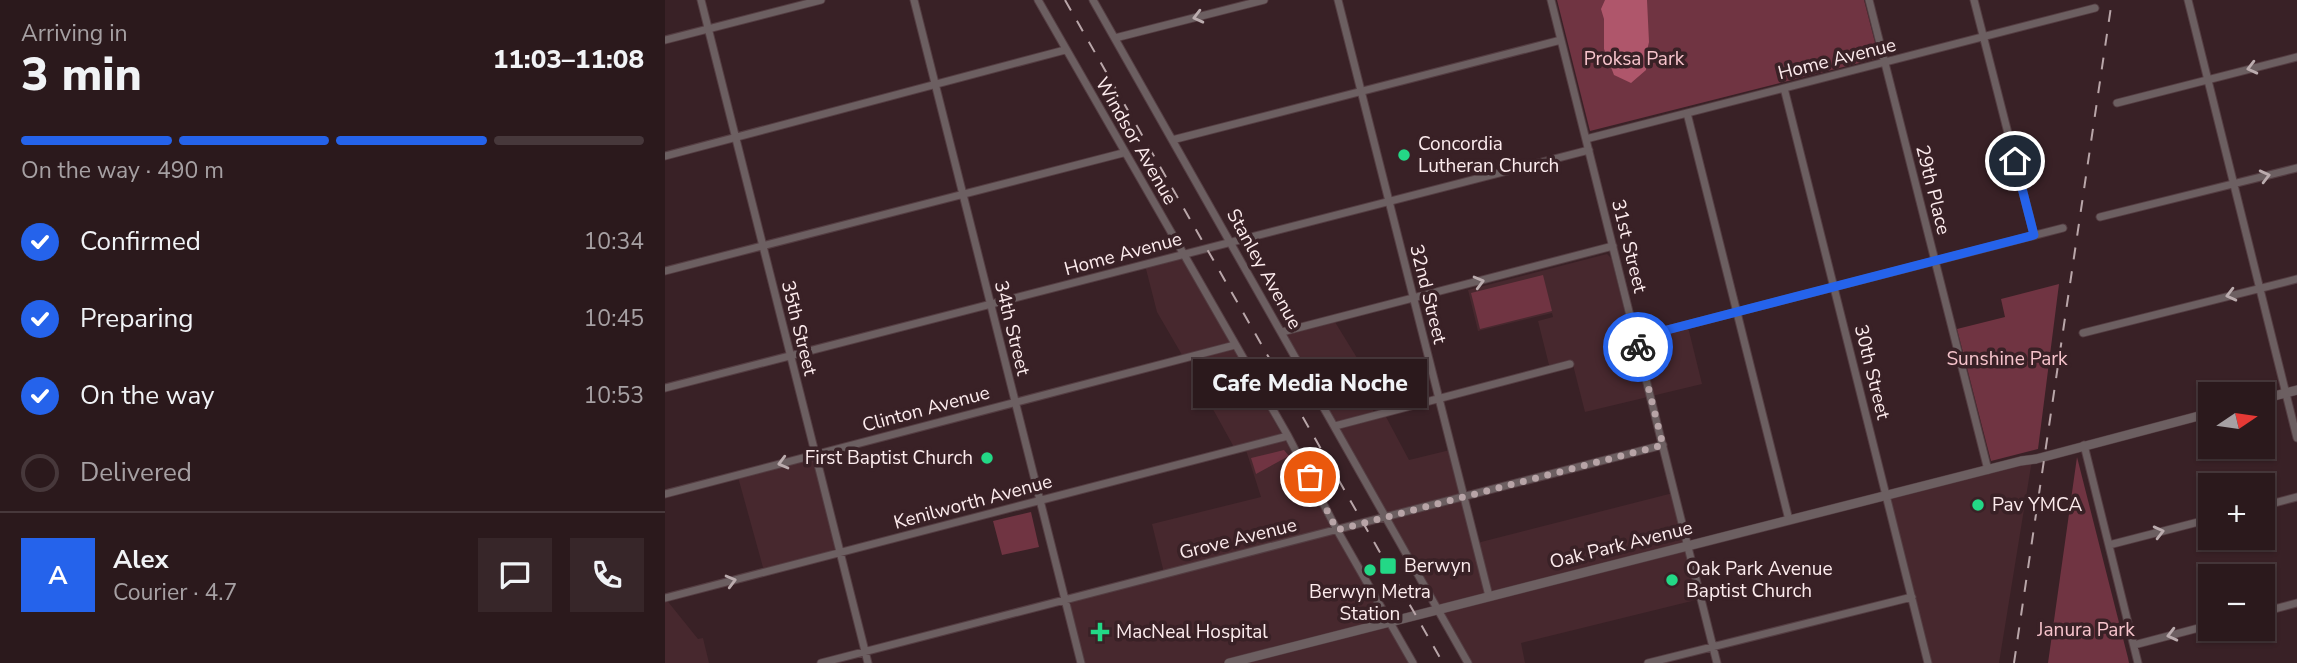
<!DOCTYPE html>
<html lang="en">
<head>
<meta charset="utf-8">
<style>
	:root { --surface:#2b191c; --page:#372629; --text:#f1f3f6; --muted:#a6a0a3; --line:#47383b; --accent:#2563eb }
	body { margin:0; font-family:"Nunito Sans",sans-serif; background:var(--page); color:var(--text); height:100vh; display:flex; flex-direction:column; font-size:26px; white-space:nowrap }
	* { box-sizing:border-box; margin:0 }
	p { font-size:23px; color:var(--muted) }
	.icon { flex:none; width:38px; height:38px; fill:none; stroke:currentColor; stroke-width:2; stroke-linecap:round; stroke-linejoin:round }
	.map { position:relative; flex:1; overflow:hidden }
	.sheet { display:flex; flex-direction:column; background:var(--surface); width:665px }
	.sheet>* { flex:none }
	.needle { width:46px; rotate:77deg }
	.buttons { position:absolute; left:1533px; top:382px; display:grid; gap:14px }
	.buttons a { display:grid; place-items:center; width:77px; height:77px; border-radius:0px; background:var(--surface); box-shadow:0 2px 5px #0004,0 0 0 2px var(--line); font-size:35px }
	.pin { position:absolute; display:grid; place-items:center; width:60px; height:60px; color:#fff; margin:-30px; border:4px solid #fff; border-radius:50%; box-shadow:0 2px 7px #0007 }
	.courier { position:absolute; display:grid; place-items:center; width:70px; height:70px; margin:-35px; border:5px solid #2563eb; border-radius:50%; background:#fff; color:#222; box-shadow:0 2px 9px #0007 }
	.bubble { position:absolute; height:49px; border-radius:0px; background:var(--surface); box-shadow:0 2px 5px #0004,0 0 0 2px var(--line); font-size:23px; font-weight:800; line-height:49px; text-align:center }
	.head em { font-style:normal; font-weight:800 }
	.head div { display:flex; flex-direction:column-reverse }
	.head { display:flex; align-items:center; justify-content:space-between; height:119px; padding:0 21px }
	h1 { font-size:46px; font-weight:800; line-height:52px }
	.bar { display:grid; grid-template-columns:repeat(4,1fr); gap:10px 7px; align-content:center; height:84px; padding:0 21px }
	.bar i { height:9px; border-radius:5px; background:var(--line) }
	.bar .selected { background:var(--accent) }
	.bar p { grid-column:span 4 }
	.line { display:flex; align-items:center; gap:18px; padding:0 21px; border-top:2px solid var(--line) }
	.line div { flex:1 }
	.round { display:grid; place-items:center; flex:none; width:74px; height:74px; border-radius:0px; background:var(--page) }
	ol { padding:0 21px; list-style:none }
	li { display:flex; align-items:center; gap:21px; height:77px }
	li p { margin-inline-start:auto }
	li .icon { padding:7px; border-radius:50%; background:var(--accent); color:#fff; stroke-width:4 }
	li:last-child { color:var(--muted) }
	li i { width:38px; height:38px; border:4px solid var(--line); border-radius:50% }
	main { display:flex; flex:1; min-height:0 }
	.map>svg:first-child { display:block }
	.built { fill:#47282e }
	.green { fill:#703442 }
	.water { fill:#af566b }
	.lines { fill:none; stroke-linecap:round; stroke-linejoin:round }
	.minor-casing { stroke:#543d42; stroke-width:9 }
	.tertiary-casing { stroke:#543d42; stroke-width:10 }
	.minor { stroke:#6c5f61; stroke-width:7 }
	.tertiary { stroke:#6c5f61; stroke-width:9 }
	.rail { stroke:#b9a6a9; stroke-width:2; stroke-dasharray:12 12; stroke-linecap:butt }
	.oneway { stroke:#bbacae }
	.done { stroke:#b8a4a7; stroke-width:7; stroke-dasharray:0 12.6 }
	.route { stroke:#2563eb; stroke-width:9 }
	.poi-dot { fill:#23d886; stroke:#392126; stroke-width:2.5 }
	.labels { text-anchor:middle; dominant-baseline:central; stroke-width:7; stroke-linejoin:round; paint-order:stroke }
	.park-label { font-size:19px; fill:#f7c4cc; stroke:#392126 }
	.street-label { font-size:19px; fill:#fcebed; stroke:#392126 }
	.poi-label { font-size:19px; fill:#fcebed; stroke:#392126; text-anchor:start }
</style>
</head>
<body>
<main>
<section class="sheet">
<div class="head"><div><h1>3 min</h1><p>Arriving in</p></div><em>11:03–11:08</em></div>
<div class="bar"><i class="selected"></i><i class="selected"></i><i class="selected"></i><i></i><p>On the way · 490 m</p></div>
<ol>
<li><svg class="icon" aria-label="check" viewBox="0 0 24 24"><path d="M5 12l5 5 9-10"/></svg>Confirmed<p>10:34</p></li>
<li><svg class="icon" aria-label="check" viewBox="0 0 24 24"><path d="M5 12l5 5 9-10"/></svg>Preparing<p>10:45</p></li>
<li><svg class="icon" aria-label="check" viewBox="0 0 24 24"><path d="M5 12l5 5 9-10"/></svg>On the way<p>10:53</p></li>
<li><i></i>Delivered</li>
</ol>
<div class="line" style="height:126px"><b class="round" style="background:var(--accent);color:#fff">A</b><div><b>Alex</b><p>Courier · 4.7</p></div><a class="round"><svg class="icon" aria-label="chat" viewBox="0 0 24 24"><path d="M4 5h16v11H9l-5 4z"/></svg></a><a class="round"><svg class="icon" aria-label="phone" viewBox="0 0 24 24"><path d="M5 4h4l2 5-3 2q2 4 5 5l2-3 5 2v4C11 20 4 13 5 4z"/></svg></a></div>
</section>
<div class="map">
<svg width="1632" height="663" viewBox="0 0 1632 663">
	<rect width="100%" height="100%" fill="#392126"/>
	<path class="built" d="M942,254L946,258L967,342L1023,327L1037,384L920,412L907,361L884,365L873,321L888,317L887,313L813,331L803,290Z
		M516,256L670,529L499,573L487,524L596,497L580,447L570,449L544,402L532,357L520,360L492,312L480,265Z
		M670,322L697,366L709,415L670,424L621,335Z
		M720,415L744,460L785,450L798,497L722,516L672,427Z
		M149,458L173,551L99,571L73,477Z
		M1367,460L1334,663H1265L1223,496Z
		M1008,493L1035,599L856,643L860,663H805L774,610L825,596L812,543Z
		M798,499L823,595L773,608L723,518Z
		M671,532L722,621L558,663H417L401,601Z
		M0,598L33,639L38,638L44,663H0Z
		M723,624L746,663H570Z"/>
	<path class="green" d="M892,0H1199L1214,58L925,131Z
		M878,275L887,311L815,329L806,293Z
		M1394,284L1373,449L1326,461L1292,329L1340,317L1336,299Z
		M619,450L624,456L591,474L586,458Z
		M1412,457L1463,658L1464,663H1383Z
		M366,512L374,547L337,555L328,521Z"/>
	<path class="water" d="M940,0H982L984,42L981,55V70L966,83L949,75L939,49V19L936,9Z"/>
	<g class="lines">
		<g class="minor-casing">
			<path id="minor" d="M36,0L203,663
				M249,0L416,663
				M373,0L623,436L672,530L748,663
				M428,0L803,663
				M673,0L824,596
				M886,0L1052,663
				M1204,0L1323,470
				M1309,0L1369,235
				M1523,0L1632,438
				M450,38L599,0
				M0,40L156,0
				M1119,88L1263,663
				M1452,103L1632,57
				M1022,113L1124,520
				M921,139L1430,8
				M507,140L896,40
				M0,156L400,50
				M1435,217L1632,168
				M0,271L458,153
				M617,332L948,246
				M1418,333L1632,279
				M971,338L1398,228
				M0,388L924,150
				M670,426L905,364
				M1419,445L1473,663
				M0,494L570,345
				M1598,506L1632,497
				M1444,545L1545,519
				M0,598L623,436
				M1598,612L1632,603
				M1469,645L1545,625
				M156,663L998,445
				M983,663L1247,597"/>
		</g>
		<g class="tertiary-casing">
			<path id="tertiary" d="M1598,399L1632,390
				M564,663L1356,461L1371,459L1545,413"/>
		</g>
		<use href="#minor" class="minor"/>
		<use href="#tertiary" class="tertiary"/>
		<path class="rail" d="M400,0L778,663
			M1349,663L1447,0"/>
	</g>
	<defs><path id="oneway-chevron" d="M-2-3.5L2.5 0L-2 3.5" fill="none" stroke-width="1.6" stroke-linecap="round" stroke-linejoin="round" transform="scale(1.75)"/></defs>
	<g class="oneway">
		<use href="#oneway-chevron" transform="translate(533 17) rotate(166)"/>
		<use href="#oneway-chevron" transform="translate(1587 68) rotate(166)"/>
		<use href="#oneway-chevron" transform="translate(1600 176) rotate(-14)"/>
		<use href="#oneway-chevron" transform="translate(814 282) rotate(-15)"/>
		<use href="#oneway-chevron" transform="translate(1566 295) rotate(166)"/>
		<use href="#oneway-chevron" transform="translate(118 463) rotate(165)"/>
		<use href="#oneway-chevron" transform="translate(1494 532) rotate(-14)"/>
		<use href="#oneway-chevron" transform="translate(66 581) rotate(-15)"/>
		<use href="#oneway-chevron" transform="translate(1507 635) rotate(166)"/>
	</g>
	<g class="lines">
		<path class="done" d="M645,477L672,530L998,445L973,347"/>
		<path class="route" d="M973,347L971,338L1369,235L1350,161"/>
	</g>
	<g class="poi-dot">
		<circle cx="739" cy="155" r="7"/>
		<circle cx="322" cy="458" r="7"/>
		<circle cx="1313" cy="505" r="7"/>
		<rect x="714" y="557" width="18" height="18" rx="3.5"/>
		<circle cx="705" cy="570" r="7"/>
		<circle cx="1007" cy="580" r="7"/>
		<path d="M431.5 621.5h7v7h7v7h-7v7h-7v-7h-7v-7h7z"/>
	</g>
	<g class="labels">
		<g class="park-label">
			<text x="969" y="59">Proksa Park</text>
			<text x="1342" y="359">Sunshine Park</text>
			<text x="1421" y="630">Janura Park</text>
		</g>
		<g class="street-label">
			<text transform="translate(1172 59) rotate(-14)">Home Avenue</text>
			<text transform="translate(471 141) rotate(60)">Windsor Avenue</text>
			<text transform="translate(1268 190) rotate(76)">29th Place</text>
			<text transform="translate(964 246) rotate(76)">31st Street</text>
			<text transform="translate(458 254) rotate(-15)">Home Avenue</text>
			<text transform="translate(599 269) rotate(61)">Stanley Avenue</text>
			<text transform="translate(763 294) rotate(76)">32nd Street</text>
			<text transform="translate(134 328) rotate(76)">35th Street</text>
			<text transform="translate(347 328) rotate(76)">34th Street</text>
			<text transform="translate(1207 372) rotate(76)">30th Street</text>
			<text transform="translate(261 409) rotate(-15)">Clinton Avenue</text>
			<text transform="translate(308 502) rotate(-15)">Kenilworth Avenue</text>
			<text transform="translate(573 539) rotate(-14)">Grove Avenue</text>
			<text transform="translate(956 545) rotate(-14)">Oak Park Avenue</text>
		</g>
		<g class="poi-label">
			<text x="753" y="144">Concordia<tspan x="753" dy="22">Lutheran Church</tspan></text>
			<text x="308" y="458" text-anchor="end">First Baptist Church</text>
			<text x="1327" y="505">Pav YMCA</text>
			<text x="739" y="566">Berwyn</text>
			<text x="1021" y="569">Oak Park Avenue<tspan x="1021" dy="22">Baptist Church</tspan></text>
			<text x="705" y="592" text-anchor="middle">Berwyn Metra<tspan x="705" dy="22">Station</tspan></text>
			<text x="451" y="632">MacNeal Hospital</text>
		</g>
	</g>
</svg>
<div class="buttons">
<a><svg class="needle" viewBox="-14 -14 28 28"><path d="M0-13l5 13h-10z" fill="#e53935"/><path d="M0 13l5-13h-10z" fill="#a6a0a3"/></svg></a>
<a>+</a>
<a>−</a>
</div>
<div class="pin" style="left:645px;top:477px;background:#ea580c"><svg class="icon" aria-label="bag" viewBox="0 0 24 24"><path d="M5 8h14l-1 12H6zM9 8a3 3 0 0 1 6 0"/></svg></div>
<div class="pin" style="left:1350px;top:161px;background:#1f2937"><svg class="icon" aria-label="home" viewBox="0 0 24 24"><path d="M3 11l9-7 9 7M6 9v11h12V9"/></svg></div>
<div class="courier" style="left:973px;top:347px"><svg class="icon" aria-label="bike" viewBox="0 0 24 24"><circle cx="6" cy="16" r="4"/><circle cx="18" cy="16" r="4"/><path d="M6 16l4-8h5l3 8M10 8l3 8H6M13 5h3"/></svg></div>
<div class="bubble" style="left:528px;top:359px;width:234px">Cafe Media Noche</div>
</div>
</main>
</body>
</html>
